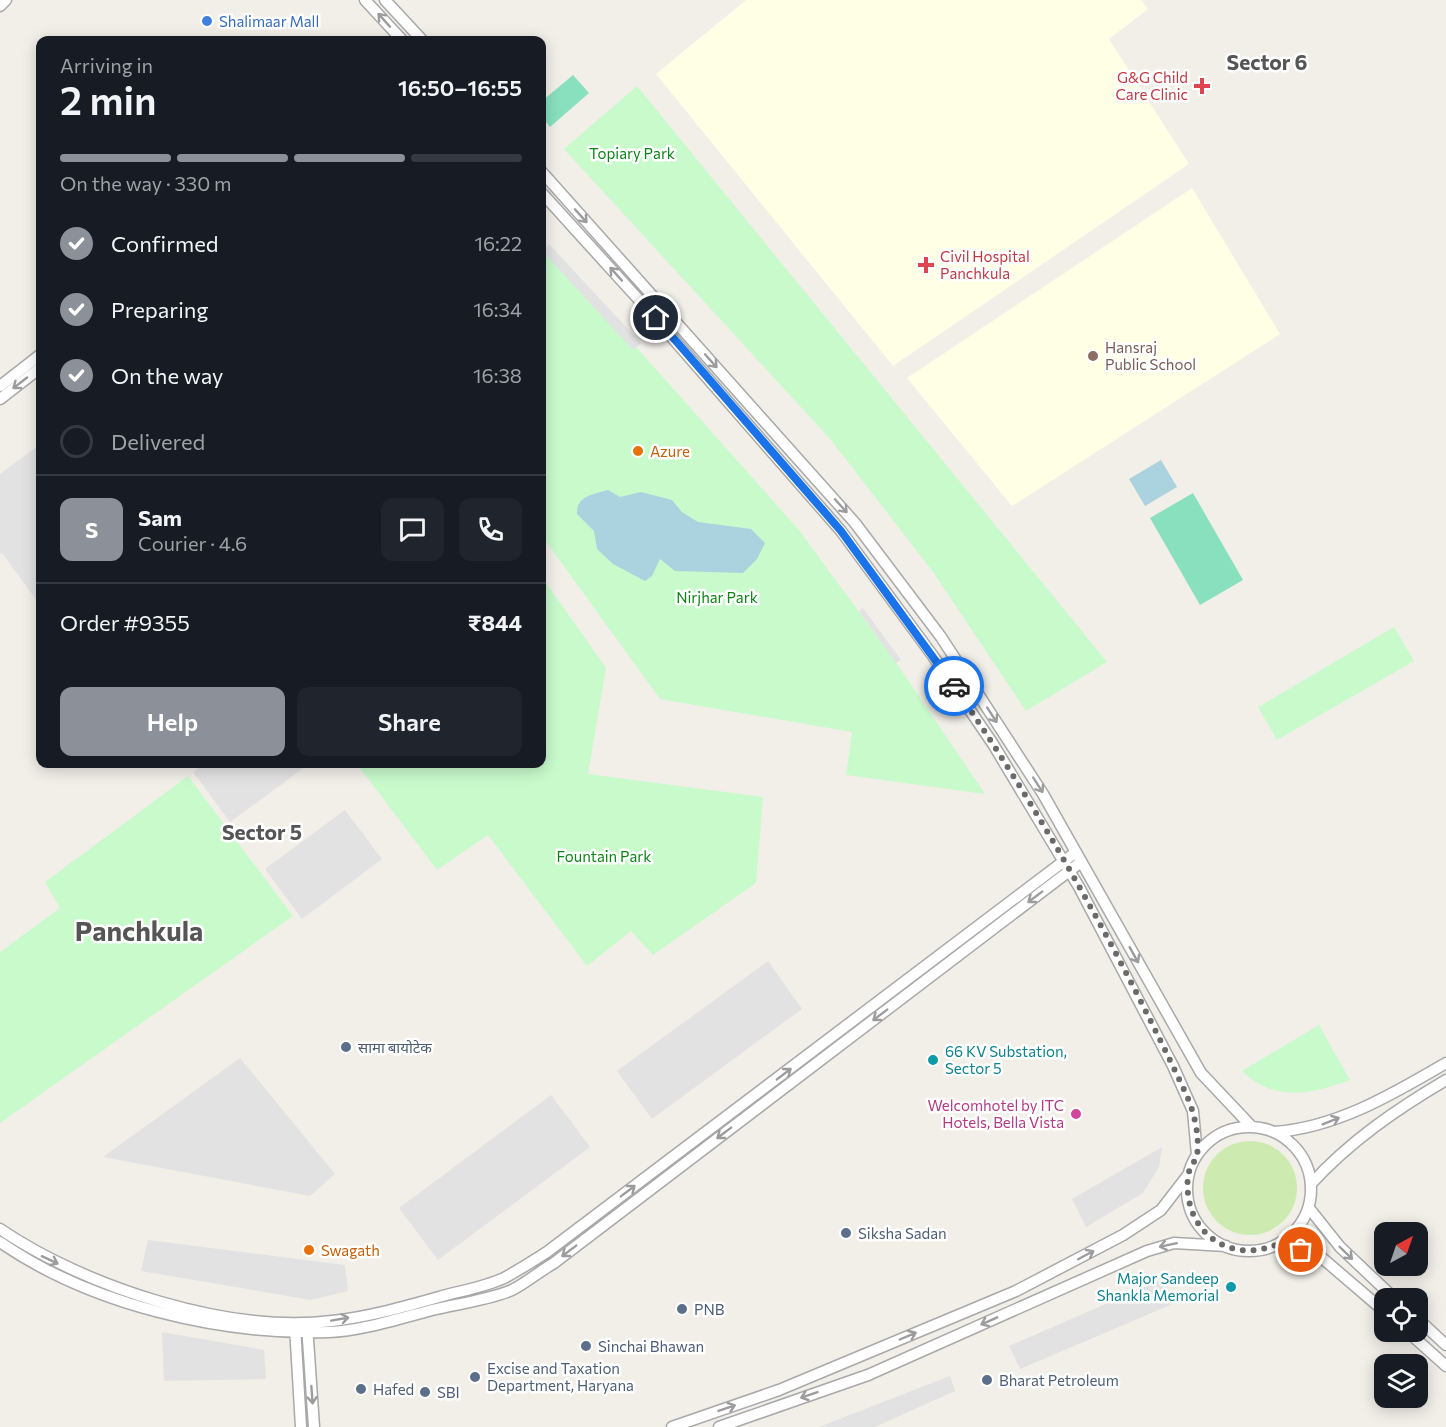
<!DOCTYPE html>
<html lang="en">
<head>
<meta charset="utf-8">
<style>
	:root { --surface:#171b24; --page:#20242c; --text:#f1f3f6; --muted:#9ea1a6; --line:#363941; --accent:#8c9099 }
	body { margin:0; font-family:Commissioner,"Noto Sans Devanagari",sans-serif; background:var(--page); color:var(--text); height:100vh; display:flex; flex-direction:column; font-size:22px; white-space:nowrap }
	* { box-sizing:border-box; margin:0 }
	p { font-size:20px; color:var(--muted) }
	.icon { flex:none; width:33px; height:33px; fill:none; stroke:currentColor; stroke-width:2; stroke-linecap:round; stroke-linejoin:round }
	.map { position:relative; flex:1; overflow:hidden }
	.panel { position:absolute; left:36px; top:36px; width:510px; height:732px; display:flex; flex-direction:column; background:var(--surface); border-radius:12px; box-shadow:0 3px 15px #0003 }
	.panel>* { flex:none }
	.needle { width:39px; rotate:40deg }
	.controls { position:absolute; left:1374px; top:1222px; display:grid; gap:12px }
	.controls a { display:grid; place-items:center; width:54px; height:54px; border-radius:12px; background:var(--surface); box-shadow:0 3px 15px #0003; font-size:30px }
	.pin { position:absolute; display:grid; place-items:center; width:51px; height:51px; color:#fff; margin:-26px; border:3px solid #fff; border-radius:50%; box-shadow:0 2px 6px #0007 }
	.courier { position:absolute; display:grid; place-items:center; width:60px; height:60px; margin:-30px; border:4px solid #1a73e8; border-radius:50%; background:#fff; color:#222; box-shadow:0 2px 8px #0007 }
	.head em { font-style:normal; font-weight:600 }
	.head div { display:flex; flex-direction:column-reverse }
	.head { display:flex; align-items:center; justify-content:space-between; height:102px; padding:0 24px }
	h1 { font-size:39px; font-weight:600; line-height:45px }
	.bar { display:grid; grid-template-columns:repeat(4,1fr); gap:9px 6px; align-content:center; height:72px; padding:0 24px }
	.bar i { height:8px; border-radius:4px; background:var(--line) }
	.bar .selected { background:var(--accent) }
	.bar p { grid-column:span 4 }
	.line { display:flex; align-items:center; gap:15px; padding:0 24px; border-top:2px solid var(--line) }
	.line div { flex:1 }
	.round { display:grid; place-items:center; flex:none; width:63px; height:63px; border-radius:12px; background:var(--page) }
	ol { padding:0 24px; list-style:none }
	li { display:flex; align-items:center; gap:18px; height:66px }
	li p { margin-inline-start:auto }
	li .icon { padding:6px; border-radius:50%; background:var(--accent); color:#fff; stroke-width:4 }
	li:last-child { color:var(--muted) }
	li i { width:33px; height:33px; border:3px solid var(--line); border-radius:50% }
	.cta { display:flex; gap:12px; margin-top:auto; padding:12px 24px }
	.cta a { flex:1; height:69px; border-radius:12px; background:var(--accent); color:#fff; font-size:24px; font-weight:600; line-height:69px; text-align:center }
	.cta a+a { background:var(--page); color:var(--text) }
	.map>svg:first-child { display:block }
	.education { fill:#ffffe5 }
	.grass { fill:#cdebb0 }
	.park { fill:#c8facc }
	.pitch { fill:#88e0be }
	.parking { fill:#e2e2e2 }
	.water { fill:#aad3df }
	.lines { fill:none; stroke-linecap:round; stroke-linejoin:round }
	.minor-casing { stroke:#a9a9a9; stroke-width:13 }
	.minor { stroke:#fff; stroke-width:10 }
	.oneway { stroke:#9c9c9c }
	.done { stroke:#6b6a68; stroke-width:6; stroke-dasharray:0 10.8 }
	.route { stroke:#1a73e8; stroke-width:8 }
	.shop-dot { fill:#3f7fe0; stroke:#fff; stroke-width:2 }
	.health-dot { fill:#e0444e; stroke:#fff; stroke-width:2 }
	.education-dot { fill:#8d6e63; stroke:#fff; stroke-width:2 }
	.food-dot { fill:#e8710a; stroke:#fff; stroke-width:2 }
	.service-dot { fill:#5c6f8a; stroke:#fff; stroke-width:2 }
	.culture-dot { fill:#0f9aa8; stroke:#fff; stroke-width:2 }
	.hotel-dot { fill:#d1479c; stroke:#fff; stroke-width:2 }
	.labels { text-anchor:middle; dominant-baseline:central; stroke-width:5; stroke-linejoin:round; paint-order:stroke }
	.shop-label { font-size:15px; fill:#366cbe; stroke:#fff; text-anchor:start }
	.health-label { font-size:15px; fill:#be3a42; stroke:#fff; text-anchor:end }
	.park-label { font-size:15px; fill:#0c8416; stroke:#fff }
	.education-label { font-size:15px; fill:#785e54; stroke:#fff; text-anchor:start }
	.food-label { font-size:15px; fill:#c56008; stroke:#fff; text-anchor:start }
	.service-label { font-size:15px; fill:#4e5e75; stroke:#fff; text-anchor:start }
	.culture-label { font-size:15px; fill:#0d838f; stroke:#fff; text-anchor:start }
	.hotel-label { font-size:15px; fill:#b23c85; stroke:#fff; text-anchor:end }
	.district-label { font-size:21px; font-weight:bold; fill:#555; stroke:#fff }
	.town-label { font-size:27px; font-weight:bold; fill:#555; stroke:#fff }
</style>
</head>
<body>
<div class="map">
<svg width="1446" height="1427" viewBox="0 0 1446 1427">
	<rect width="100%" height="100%" fill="#f2efe9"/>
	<path class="education" d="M746,0H1141L1148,9L1109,39L1189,164L893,366L656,74Z
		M1192,188L1280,334L1012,506L907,378Z"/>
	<path class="grass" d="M1203 1188a47 47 0 1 1 94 0a47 47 0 1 1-94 0Z"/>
	<path class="park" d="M637,86L1107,662L1026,711L933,572L831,440L564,149Z
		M542,241L799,530L897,664L985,794L846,775L852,732L660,699L542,536Z
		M542,577L606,668L588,774L763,797L756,883L653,955L631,931L587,966L488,835L437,870L357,764H542Z
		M1394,627L1414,661L1277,740L1258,707Z
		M188,776L293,916L0,1123V952L60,908L45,882Z
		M1319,1025L1350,1080C1312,1094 1275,1103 1242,1071Z"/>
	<path class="pitch" d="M573,75L589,93L550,127L542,117V101Z
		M1193,493L1243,580L1200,605L1150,518Z"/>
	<path class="parking" d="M549,244L641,343L633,350L543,252Z
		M39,445L40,447V605L2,553L0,554V474Z
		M863,608L901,660L896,663L859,611Z
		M205,764H309L230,822L193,772Z
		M345,810L382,859L302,919L265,869Z
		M768,961L802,1009L652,1119L617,1071Z
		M240,1058L335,1174L310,1196L103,1157Z
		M551,1095L590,1147L438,1260L399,1208Z
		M1162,1147L1159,1167L1143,1193L1086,1227L1072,1199Z
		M148,1240L345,1265L348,1291L311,1300L141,1271Z
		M1163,1279L1175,1303L1020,1369L1009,1346Z
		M162,1332L264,1350L266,1379L164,1381Z
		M950,1376L955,1391L875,1427H819Z"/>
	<path class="water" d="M1161,460L1177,487L1145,506L1129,479Z
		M608,490L620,497L641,492L672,500L682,512L698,522L751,529L765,543L757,559L743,573L675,571L660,559L652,576L645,581L613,564L597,549L594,531L577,514C576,496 594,494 608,490Z"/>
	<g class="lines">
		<g class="minor-casing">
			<path id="minor" d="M365,0L402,40
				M385,0L422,40
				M0,6L6,0
				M542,172L855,523L941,637L1043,794L1201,1073L1252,1127
				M542,193L640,301L841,531L933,656L993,744L1079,887L1173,1066L1193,1111L1197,1155
				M0,386L40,355
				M0,399L40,368
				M1187 1189a62 62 0 1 1 124 0a62 62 0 1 1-124 0Z
				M1274,1132C1336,1128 1393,1094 1446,1063
				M1311,1184C1350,1141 1397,1109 1446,1080
				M1309,1208L1340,1247L1395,1299
				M0,1229C85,1287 229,1334 332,1321C368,1317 404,1307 439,1297C460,1291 485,1287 504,1278C519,1270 533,1261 547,1252L1076,852
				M0,1242C91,1305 220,1335 329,1332C361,1331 401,1318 432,1310C457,1304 488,1300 512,1290C526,1283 540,1271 554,1263L1081,862
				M1281,1243L1321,1257L1384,1311
				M1418,1319L1446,1345
				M307,1325L314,1427
				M295,1326L301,1427
				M1408,1332L1446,1366
				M672,1427L779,1390L1016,1291L1123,1235L1161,1210L1188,1175
				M719,1427L868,1375L1147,1251L1174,1243L1226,1246"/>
		</g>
		<use href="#minor" class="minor"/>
	</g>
	<defs><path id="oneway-shaft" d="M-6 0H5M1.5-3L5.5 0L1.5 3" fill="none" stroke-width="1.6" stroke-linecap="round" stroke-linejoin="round" transform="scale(1.5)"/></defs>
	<g class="oneway">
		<use href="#oneway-shaft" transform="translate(384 20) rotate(-132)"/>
		<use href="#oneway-shaft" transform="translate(581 216) rotate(48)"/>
		<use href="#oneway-shaft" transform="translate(616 274) rotate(-132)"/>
		<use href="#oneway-shaft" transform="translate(711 361) rotate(48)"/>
		<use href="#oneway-shaft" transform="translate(20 383) rotate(142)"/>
		<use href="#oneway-shaft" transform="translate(841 506) rotate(48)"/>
		<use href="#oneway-shaft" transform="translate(992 715) rotate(57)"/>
		<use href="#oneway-shaft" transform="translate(1038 785) rotate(57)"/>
		<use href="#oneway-shaft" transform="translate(1035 897) rotate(143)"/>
		<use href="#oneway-shaft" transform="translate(1134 955) rotate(61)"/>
		<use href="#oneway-shaft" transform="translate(880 1015) rotate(143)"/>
		<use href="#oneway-shaft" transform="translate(784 1074) rotate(-37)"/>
		<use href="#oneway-shaft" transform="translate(1331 1121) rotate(-22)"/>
		<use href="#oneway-shaft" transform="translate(724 1133) rotate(143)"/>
		<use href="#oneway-shaft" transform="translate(628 1191) rotate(-37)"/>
		<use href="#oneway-shaft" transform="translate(1168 1245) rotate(168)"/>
		<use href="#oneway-shaft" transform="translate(569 1251) rotate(143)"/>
		<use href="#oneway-shaft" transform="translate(1346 1253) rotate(44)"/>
		<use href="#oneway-shaft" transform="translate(1086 1255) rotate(-28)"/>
		<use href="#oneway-shaft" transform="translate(50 1260) rotate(25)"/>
		<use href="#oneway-shaft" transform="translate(340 1319) rotate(-10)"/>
		<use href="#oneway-shaft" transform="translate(989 1321) rotate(156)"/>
		<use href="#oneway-shaft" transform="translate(908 1336) rotate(-23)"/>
		<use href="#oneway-shaft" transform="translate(312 1395) rotate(86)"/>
		<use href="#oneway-shaft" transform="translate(809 1395) rotate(161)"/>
		<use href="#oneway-shaft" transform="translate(727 1408) rotate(-19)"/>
	</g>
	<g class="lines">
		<path class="done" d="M954,686C1043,815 1121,955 1187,1096C1194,1112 1200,1137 1197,1155C1195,1162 1189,1168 1188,1176C1185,1205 1196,1232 1223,1245C1243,1254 1261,1251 1281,1243L1301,1250"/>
		<path class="route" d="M656,318L841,531L954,686"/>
	</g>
	<circle class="shop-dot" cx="207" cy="21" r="6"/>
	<g class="health-dot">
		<path d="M1199 77h6v6h6v6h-6v6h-6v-6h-6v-6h6z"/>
		<path d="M923 256h6v6h6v6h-6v6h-6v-6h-6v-6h6z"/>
	</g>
	<circle class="education-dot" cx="1093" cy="356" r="6"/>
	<g class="food-dot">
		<circle cx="638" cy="451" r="6"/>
		<circle cx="309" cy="1250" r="6"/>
	</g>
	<g class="service-dot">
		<circle cx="346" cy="1047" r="6"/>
		<circle cx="846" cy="1233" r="6"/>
		<circle cx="682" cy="1309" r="6"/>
		<circle cx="586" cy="1346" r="6"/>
		<circle cx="475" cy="1377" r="6"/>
		<circle cx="987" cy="1380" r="6"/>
		<circle cx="361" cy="1389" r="6"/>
		<circle cx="425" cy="1392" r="6"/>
	</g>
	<g class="culture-dot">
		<circle cx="933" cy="1060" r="6"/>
		<circle cx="1231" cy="1287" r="6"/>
	</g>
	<circle class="hotel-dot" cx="1076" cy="1114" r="6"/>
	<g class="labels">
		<g class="shop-label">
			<text x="219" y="21">Shalimaar Mall</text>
		</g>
		<g class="health-label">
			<text x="1188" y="77">G&amp;G Child<tspan x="1188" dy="17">Care Clinic</tspan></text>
			<text x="940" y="256" text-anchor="start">Civil Hospital<tspan x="940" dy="17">Panchkula</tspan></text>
		</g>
		<g class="park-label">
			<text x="632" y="153">Topiary Park</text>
			<text x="717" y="597">Nirjhar Park</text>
			<text x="604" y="856">Fountain Park</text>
		</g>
		<g class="education-label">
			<text x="1105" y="347">Hansraj<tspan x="1105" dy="17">Public School</tspan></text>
		</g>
		<g class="food-label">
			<text x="650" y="451">Azure</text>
			<text x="321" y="1250">Swagath</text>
		</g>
		<g class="service-label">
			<text x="358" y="1047">सामा बायोटेक</text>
			<text x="858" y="1233">Siksha Sadan</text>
			<text x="694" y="1309">PNB</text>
			<text x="598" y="1346">Sinchai Bhawan</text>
			<text x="487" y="1368">Excise and Taxation<tspan x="487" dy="17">Department, Haryana</tspan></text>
			<text x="999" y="1380">Bharat Petroleum</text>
			<text x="373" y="1389">Hafed</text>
			<text x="437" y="1392">SBI</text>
		</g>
		<g class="culture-label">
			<text x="945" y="1051">66 KV Substation,<tspan x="945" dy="17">Sector 5</tspan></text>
			<text x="1219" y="1278" text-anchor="end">Major Sandeep<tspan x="1219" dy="17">Shankla Memorial</tspan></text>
		</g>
		<g class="hotel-label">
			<text x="1064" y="1105">Welcomhotel by ITC<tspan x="1064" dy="17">Hotels, Bella Vista</tspan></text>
		</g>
		<g class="district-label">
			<text x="1267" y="61">Sector 6</text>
			<text x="262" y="831">Sector 5</text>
		</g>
		<g class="town-label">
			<text x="139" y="930">Panchkula</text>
		</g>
	</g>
</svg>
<div class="controls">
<a><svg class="needle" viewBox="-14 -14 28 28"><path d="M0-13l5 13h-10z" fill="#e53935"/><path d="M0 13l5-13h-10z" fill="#9ea1a6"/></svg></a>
<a><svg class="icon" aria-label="locate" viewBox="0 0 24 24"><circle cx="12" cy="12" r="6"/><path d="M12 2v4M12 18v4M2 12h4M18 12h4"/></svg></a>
<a><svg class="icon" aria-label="layers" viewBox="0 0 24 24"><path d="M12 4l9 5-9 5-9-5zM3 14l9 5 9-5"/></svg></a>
</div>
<div class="pin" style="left:1301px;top:1250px;background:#ea580c"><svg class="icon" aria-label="bag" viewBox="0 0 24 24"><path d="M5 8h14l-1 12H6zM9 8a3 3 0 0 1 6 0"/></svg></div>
<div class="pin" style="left:656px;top:318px;background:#1f2937"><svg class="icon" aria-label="home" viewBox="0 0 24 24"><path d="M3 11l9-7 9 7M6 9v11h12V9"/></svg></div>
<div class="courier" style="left:954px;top:686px"><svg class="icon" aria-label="car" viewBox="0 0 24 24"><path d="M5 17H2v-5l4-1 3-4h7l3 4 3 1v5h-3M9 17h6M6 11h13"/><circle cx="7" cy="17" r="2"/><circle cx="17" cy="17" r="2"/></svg></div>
<section class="panel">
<div class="head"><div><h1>2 min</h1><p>Arriving in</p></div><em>16:50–16:55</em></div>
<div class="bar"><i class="selected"></i><i class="selected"></i><i class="selected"></i><i></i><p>On the way · 330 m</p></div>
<ol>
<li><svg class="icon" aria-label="check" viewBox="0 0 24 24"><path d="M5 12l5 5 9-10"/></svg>Confirmed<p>16:22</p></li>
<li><svg class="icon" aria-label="check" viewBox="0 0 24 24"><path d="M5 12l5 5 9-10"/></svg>Preparing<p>16:34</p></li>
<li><svg class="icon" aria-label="check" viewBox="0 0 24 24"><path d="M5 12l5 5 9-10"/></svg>On the way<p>16:38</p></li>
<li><i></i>Delivered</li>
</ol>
<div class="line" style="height:108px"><b class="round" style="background:var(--accent);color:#fff">S</b><div><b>Sam</b><p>Courier · 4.6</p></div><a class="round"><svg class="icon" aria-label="chat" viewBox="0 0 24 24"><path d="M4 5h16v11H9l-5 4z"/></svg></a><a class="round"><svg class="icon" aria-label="phone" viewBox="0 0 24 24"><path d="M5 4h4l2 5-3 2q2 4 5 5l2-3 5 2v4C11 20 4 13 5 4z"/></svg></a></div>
<div class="line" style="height:78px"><div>Order #9355</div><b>₹844</b></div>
<div class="cta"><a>Help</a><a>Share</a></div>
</section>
</div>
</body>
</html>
